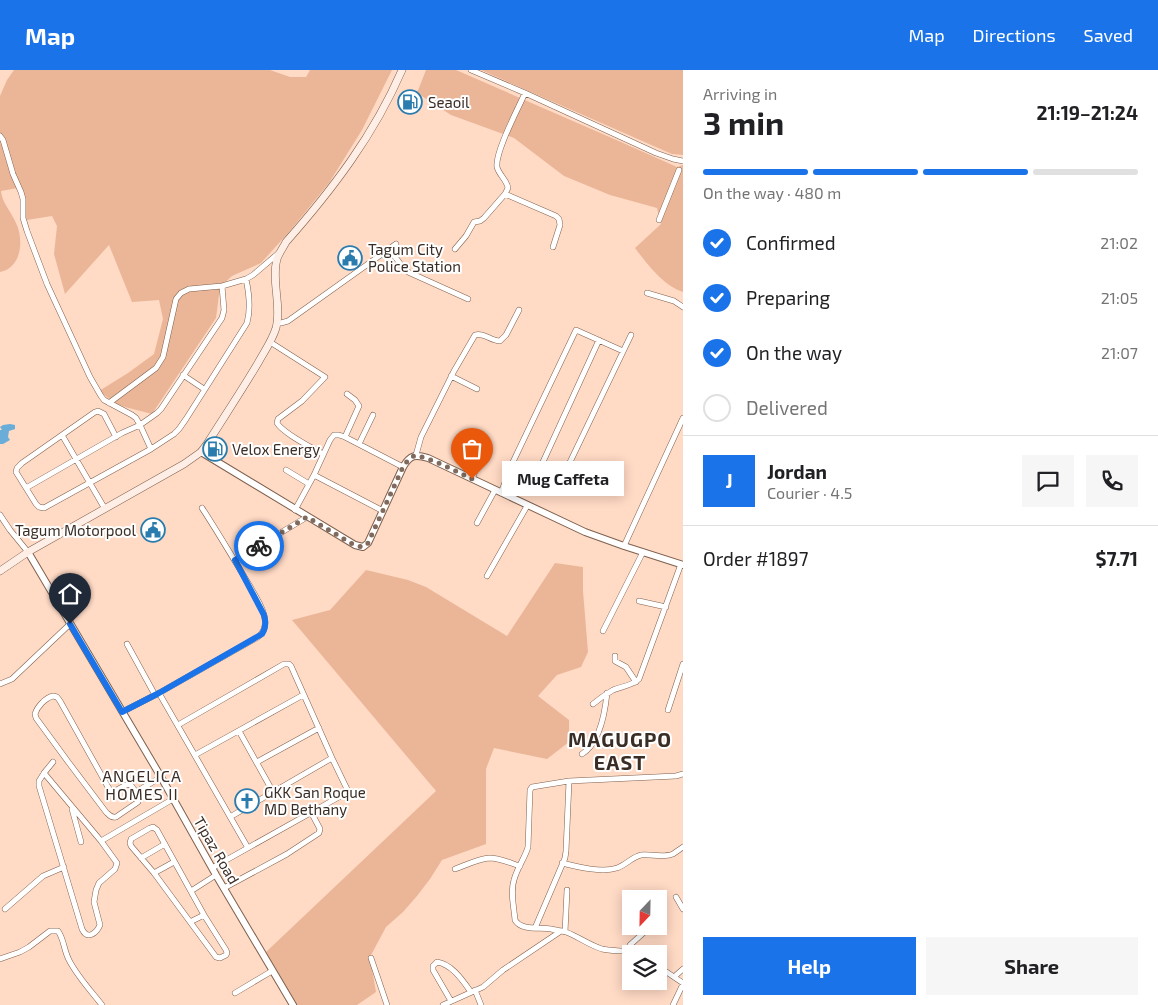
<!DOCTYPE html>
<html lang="en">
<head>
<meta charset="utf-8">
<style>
	:root { --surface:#fff; --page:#f6f6f6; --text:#202124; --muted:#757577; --line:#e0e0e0; --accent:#1a73e8 }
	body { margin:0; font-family:"Exo 2",sans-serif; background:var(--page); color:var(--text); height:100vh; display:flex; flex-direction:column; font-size:19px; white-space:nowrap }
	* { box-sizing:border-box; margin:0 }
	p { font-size:16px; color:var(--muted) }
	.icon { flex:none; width:28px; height:28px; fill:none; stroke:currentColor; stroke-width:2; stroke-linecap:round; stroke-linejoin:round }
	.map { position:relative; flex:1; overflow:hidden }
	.side { display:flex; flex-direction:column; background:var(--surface); width:475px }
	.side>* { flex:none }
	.needle { width:32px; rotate:202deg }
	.buttons { position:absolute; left:622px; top:820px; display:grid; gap:10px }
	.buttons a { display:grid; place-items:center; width:45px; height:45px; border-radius:0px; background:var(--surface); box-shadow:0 2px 12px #0003; font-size:25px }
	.pin { position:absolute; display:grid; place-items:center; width:42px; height:42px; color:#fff; margin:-51px -21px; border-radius:50% 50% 50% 0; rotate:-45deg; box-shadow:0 0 5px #0007 }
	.pin .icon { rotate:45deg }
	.courier { position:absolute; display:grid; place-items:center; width:50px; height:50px; margin:-25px; border:4px solid #1a73e8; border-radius:50%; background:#fff; color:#222; box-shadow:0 1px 6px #0007 }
	.bubble { position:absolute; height:35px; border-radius:0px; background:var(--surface); box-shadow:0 2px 12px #0003; font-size:16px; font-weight:700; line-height:35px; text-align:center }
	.headline em { font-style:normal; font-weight:700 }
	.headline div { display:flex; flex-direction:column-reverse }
	.headline { display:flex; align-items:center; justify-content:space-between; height:85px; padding:0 20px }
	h1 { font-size:32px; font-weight:700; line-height:38px }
	.bar { display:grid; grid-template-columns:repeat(4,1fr); gap:8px 5px; align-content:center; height:60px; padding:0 20px }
	.bar i { height:6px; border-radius:4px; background:var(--line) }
	.bar .selected { background:var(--accent) }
	.bar p { grid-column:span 4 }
	.line { display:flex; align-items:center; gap:12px; padding:0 20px; border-top:1px solid var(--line) }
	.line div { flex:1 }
	.round { display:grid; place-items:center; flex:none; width:52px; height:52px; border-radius:0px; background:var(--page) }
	ol { padding:0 20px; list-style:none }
	li { display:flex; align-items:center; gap:15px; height:55px }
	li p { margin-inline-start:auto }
	li .icon { padding:5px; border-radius:50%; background:var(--accent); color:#fff; stroke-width:4 }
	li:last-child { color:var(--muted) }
	li i { width:28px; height:28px; border:2px solid var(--line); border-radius:50% }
	.action { display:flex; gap:10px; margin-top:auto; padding:10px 20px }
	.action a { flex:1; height:58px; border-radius:0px; background:var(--accent); color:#fff; font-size:20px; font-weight:700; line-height:58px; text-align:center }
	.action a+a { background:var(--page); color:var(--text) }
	header { display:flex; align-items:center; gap:30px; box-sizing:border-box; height:70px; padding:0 25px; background:var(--accent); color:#fff }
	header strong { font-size:24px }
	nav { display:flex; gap:28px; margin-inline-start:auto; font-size:18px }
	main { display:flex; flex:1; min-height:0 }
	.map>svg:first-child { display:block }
	.green { fill:#ebb698 }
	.water { fill:#6badd9 }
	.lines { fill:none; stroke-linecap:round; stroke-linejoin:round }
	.minor-casing { stroke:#7f604d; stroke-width:6 }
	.tertiary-casing { stroke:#7f604d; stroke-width:8 }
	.secondary-casing { stroke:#7f604d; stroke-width:8 }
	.minor { stroke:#fff; stroke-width:5 }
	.tertiary { stroke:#fff; stroke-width:6 }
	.secondary { stroke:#feeee5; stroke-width:7 }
	.done { stroke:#7f6a5d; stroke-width:5; stroke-dasharray:0 9 }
	.route { stroke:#1a73e8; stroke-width:6 }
	.labels { text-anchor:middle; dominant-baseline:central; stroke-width:4; stroke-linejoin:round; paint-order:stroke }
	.poi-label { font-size:15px; fill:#3a2d25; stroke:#fff; text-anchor:start }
	.street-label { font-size:15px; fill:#3a2d25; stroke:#fff }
	.neighbourhood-label { font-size:16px; letter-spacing:1px; fill:#3a2d25; stroke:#fff }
	.district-label { font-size:20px; font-weight:bold; letter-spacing:1px; fill:#3a2d25; stroke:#fff }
</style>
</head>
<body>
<header>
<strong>Map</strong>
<nav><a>Map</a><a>Directions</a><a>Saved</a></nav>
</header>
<main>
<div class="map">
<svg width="683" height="935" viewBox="0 0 683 935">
	<rect width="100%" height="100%" fill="#ffdac5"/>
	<path class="green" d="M14,0H270L290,7H306L310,0H392L362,60L329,113L289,162L261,193L232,206L220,217L216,248L152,344L125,337L115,333L99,321L128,303L154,284L163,249L159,230L132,232L109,175L65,224L54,184L57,156L52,146L27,150L18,118L1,121C2,133 11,141 16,153C24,169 22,198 0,202V26L7,10Z
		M426,0H456L621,72L677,97L683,95V222C664,216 647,194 635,178L661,154L657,138L610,125L564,106L514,68L451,45L417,23Z
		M481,0H683V85L672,84L665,81Z
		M555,493L583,497V521L588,582L581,597L557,605L538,626L569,650V672L547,689L494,678L486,699V774L442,790L430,809L417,826L403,842L386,857L370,887L376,922L357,935H296L266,882L436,721L292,550L330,540L366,500L408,510L426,517L507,566Z"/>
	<path class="water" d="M10,354L15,355V359L9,361L8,367L10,370L3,374H0V360H2L0,357L3,355Z"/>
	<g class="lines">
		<g class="minor-casing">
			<path id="minor" d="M471,0L525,23L656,83L673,89L683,91
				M0,66L3,70L13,104L21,122L23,129V148L27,161L47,214L90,307L101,326L104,330L132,345L136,348L140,355L157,343L161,339L222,248L224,240L222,216
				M505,124L556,146L559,149L560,155L553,177
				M659,150L679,100
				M389,179L402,196L408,202L468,229
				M455,179L466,166L474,152L480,151L484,148L505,124L508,118C507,110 499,105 497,97C495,82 518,39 525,23
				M647,223L674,231L683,237
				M277,253H281L288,251L396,174
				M270,272L325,307L302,331L278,349L277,353C284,364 311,377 323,384
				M183,305L204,319
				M451,306L477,319
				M109,333L156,298L163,287L176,229L181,223L189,219L222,216L246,209L253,205L280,182
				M62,365L105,439
				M116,367L104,344L98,341L95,342L22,393L17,398L16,402L36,434L39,437L44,438L151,379L174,364L179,359L186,349L247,253C251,239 249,223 246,209
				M345,367L359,336L355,330L347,324
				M359,374L373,345
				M416,385L421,367L454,301L475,265C483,262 491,271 500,271L506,265L519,240
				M511,396L554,416H557L559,415L631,265
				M286,400L309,414
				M314,405L383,441
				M536,407L599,270
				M472,409L485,376
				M26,418L122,363L140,355L151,379
				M501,423L511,396L576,260L623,281
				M295,440L314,405L330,370L334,365H339L345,367L403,397
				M0,445L10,460L28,482
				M477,453L495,420
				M624,476L683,348
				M235,490L307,447
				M487,506L527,436
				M639,531L666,537
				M603,561L643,482
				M127,574L155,625
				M615,586V591L626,597L636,612
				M0,614L12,609L70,554
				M159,623L248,778
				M53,626L57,627L60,631L108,717L111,721H115L126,715L130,714L136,722L138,732L116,747C111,748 109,745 106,742L69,693L36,648L35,644C37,637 45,628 53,626Z
				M593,634C599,629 606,624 613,620C622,616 632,616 639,609L681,494
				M668,640L683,594
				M122,642L159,623L258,567C264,562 266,557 265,550C264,538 256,528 251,518C235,491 219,464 202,438
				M178,655L284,594H289L291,596L332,688L347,719L346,723L212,798
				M239,661L273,722
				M582,684C600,673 605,643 607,623
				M195,685L303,625
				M257,692L319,658
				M44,703L53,692
				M136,722L161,707
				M72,739L81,772
				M230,747L332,688
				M153,757L157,760L204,845L226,880L227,883L226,885L220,888L216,887L154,803L131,776L130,773L131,769L150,758Z
				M101,771L44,703L39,711V716L82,859C87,870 96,864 100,855L94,832L96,820L99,813L115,799L117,793L101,771L173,729
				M141,788L165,774
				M562,793C578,797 602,803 617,798C626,795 632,787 641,785C652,784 663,788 673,784C676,782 680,779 683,777
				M455,799C466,795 478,789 489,788C500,788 510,793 520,796
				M154,803L174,792
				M224,818L287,784L319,763L320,759L311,742
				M191,821L216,805
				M676,827L683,839
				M5,839L43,806L64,797
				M190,852L204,845
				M535,858L565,788L566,781L569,711
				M565,862L567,820
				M628,881L630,875L650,857
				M637,884C626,879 614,882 602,879C589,875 579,867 566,862C562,861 556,860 551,859C540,857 521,861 515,850C514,837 510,822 514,810C517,798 525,788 528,777L530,720L532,717L569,711L676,706L683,704
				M371,888L387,935
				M0,889L20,882L29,877L50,861H58C64,869 64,881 69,890C77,906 91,921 102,935
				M659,897L683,913
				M674,907L683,899
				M475,920L481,935
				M235,923L272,901
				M451,931L433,900V896L437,892C452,894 463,911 471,922
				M443,935L483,917L503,900L561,861
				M673,935L683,914"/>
		</g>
		<g class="tertiary-casing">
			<path id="tertiary" d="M201,382L355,475L363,477L368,473L403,397C410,385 415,384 428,388L585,462L624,476L683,495
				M28,482L161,707L216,805L293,935"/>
		</g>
		<g class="secondary-casing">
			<path id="secondary" d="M0,501L28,482L184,394L201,382L207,374C224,347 242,320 258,293C264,282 272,271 276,258C282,236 271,211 277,189C279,183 283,178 286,172C332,120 374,65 402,0"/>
		</g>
		<use href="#minor" class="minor"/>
		<use href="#tertiary" class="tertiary"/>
		<use href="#secondary" class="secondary"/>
	</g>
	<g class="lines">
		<path class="done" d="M259,476L307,447L354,475C361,477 364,478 368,473L403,397C406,393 409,388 414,386C423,384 462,404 472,409"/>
		<path class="route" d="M70,554L122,642L159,623L262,564C266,558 266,552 264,545L235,490L259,476"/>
	</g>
	<defs>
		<g id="fuel-ring" transform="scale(1.25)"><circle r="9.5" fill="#fff" stroke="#297cad" stroke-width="1.5"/><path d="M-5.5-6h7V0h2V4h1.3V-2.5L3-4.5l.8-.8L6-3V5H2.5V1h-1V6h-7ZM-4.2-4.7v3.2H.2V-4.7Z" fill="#297cad"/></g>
		<g id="civic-ring" transform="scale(1.25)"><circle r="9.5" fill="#fff" stroke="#297cad" stroke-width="1.5"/><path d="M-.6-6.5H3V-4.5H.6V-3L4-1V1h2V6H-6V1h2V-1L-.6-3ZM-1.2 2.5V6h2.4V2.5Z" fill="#297cad"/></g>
		<g id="church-ring" transform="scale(1.25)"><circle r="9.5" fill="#fff" stroke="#297cad" stroke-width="1.5"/><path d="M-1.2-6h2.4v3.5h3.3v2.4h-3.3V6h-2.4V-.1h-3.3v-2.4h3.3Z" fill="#297cad"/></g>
	</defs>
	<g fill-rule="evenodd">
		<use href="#fuel-ring" x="410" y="32"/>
		<use href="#civic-ring" x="350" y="188"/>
		<use href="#fuel-ring" x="215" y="379"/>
		<use href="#civic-ring" x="153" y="460"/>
		<use href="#church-ring" x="247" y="731"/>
	</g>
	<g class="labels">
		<g class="poi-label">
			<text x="428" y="32">Seaoil</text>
			<text x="368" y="179">Tagum City<tspan x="368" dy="17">Police Station</tspan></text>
			<text x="232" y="379">Velox Energy</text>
			<text x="136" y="460" text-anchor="end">Tagum Motorpool</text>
			<text x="264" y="722">GKK San Roque<tspan x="264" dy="17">MD Bethany</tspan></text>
		</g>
		<g class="street-label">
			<text transform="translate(217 780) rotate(60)">Tipaz Road</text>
		</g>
		<g class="neighbourhood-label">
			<text x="142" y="705">ANGELICA<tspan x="142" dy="18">HOMES II</tspan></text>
		</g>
		<g class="district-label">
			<text x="620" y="669">MAGUGPO<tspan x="620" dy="23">EAST</tspan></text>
		</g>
	</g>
</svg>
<div class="buttons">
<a><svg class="needle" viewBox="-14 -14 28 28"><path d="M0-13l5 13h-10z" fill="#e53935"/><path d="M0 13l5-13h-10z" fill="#757577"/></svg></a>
<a><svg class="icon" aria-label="layers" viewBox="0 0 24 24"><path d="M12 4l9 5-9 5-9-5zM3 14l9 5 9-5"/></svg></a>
</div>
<div class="pin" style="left:472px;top:409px;background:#ea580c"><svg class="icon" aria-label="bag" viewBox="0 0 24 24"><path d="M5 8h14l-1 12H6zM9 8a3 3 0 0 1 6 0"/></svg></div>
<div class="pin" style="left:70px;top:554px;background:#1f2937"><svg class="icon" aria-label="home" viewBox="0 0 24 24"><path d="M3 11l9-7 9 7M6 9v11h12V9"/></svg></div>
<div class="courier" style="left:259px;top:476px"><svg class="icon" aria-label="bike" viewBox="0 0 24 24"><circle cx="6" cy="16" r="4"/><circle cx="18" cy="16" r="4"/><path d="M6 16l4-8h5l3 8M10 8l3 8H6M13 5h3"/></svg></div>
<div class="bubble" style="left:502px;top:391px;width:122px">Mug Caffeta</div>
</div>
<section class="side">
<div class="headline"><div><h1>3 min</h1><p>Arriving in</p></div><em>21:19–21:24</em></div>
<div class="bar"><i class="selected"></i><i class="selected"></i><i class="selected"></i><i></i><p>On the way · 480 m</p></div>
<ol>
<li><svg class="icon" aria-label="check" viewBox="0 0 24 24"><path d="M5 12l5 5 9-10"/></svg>Confirmed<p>21:02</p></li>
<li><svg class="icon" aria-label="check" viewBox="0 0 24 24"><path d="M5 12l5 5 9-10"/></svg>Preparing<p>21:05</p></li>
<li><svg class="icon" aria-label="check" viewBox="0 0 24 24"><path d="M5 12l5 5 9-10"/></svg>On the way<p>21:07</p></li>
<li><i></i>Delivered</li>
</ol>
<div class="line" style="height:90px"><b class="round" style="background:var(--accent);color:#fff">J</b><div><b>Jordan</b><p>Courier · 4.5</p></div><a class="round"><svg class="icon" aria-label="chat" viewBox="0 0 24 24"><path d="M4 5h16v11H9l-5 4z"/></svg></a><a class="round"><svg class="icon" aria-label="phone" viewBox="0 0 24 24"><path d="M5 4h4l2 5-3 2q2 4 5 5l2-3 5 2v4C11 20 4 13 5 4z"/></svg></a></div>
<div class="line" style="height:65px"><div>Order #1897</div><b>$7.71</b></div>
<div class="action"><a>Help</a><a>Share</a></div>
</section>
</main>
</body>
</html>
